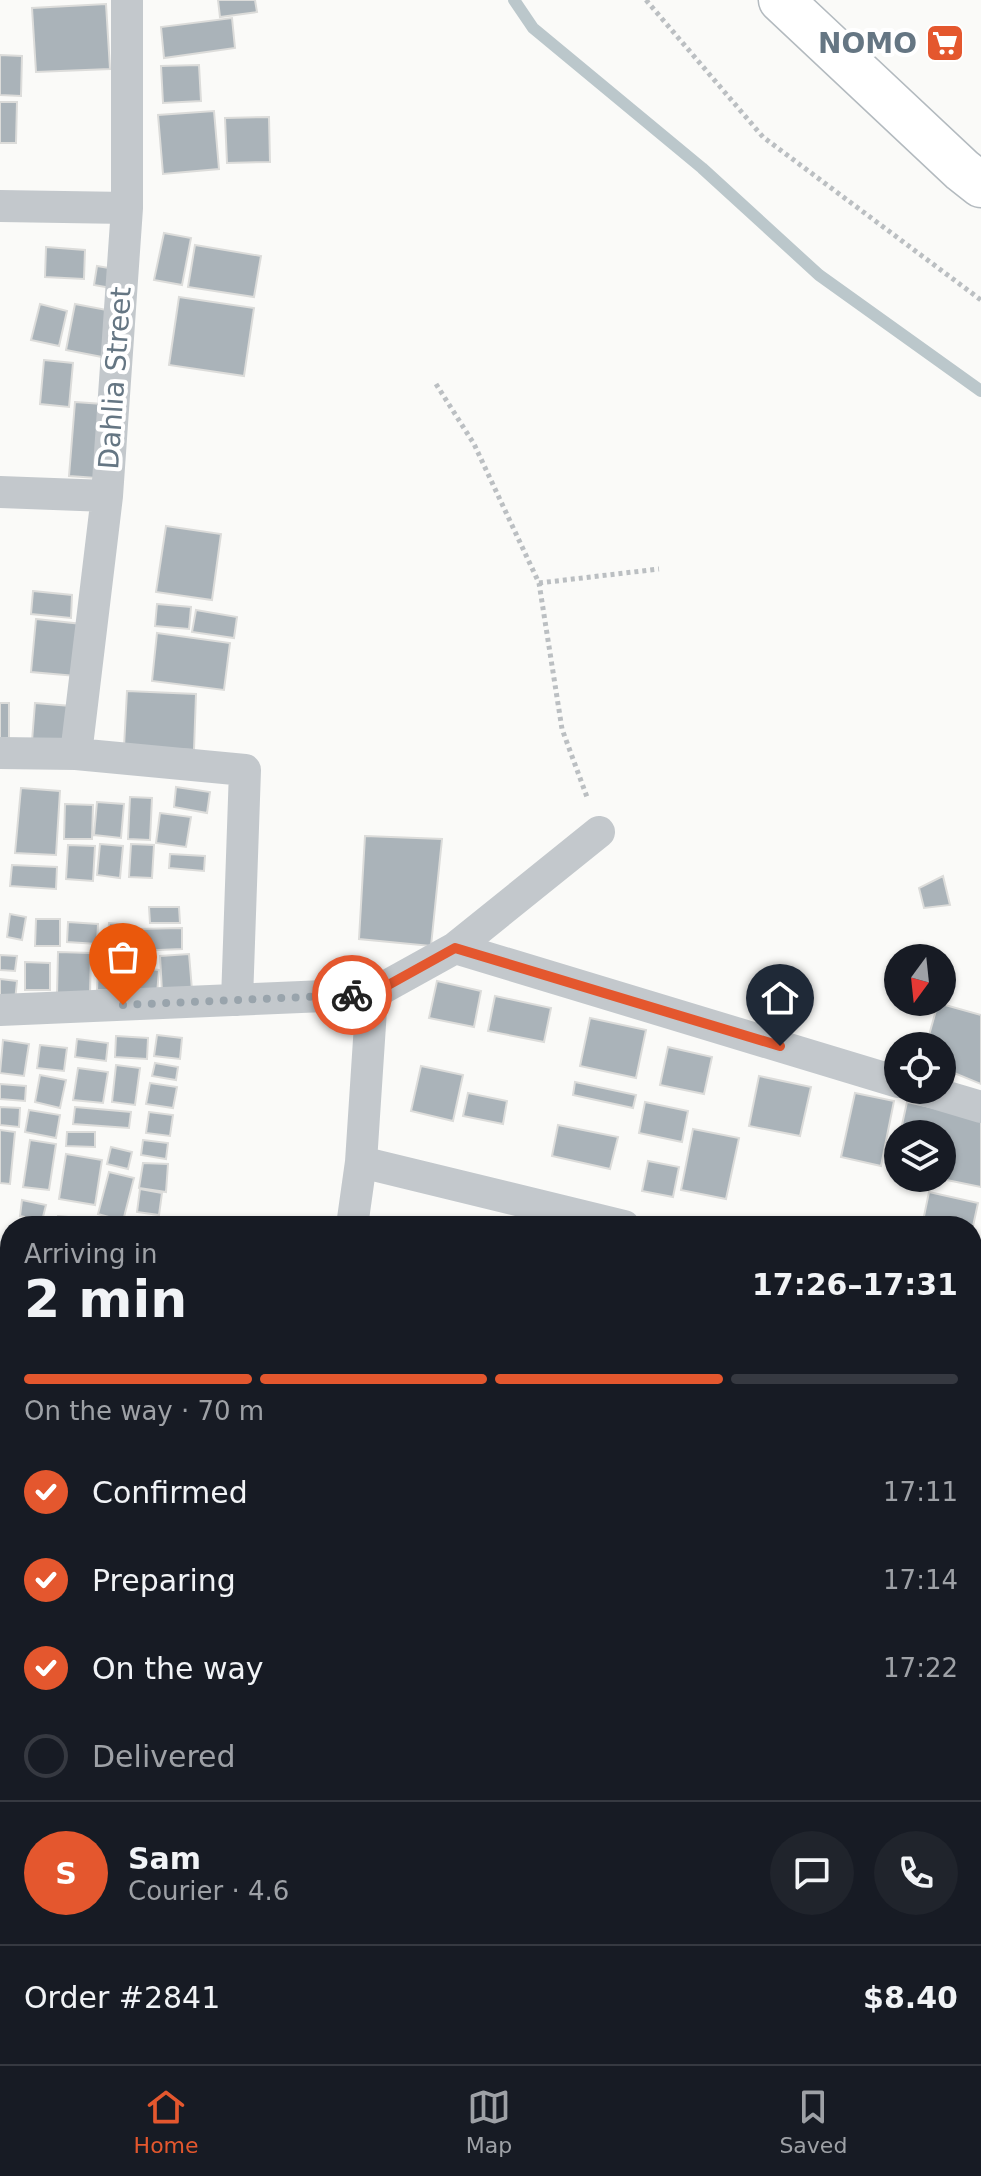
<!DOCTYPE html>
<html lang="en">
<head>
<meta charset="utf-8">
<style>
	:root { --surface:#171b24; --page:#20242c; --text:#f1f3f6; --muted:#9ea1a6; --line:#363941; --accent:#e4572e }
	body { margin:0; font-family:"DejaVu Sans",sans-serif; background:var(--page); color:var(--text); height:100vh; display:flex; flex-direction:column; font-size:30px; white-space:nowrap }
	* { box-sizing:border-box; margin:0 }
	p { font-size:26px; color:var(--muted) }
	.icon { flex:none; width:44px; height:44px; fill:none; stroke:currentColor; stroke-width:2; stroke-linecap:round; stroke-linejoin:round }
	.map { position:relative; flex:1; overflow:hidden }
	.side { position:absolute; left:0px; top:1216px; width:982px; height:848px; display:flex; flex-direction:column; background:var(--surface); border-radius:32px 32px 0 0; box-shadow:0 2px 6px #0004 }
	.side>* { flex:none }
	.needle { width:52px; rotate:195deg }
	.tools { position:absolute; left:884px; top:944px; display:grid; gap:16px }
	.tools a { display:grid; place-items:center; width:72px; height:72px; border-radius:50%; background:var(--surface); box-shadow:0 2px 6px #0004; font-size:40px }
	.pin { position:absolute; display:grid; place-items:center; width:68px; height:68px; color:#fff; margin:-82px -34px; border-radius:50% 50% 50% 0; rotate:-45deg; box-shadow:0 0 8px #0007 }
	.pin .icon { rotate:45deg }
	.courier { position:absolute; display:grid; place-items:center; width:80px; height:80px; margin:-40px; border:6px solid #e4572e; border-radius:50%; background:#fff; color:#222; box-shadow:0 2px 10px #0007 }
	.headline em { font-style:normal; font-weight:800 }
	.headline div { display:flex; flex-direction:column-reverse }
	.headline { display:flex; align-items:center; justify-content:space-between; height:136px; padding:0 24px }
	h1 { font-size:52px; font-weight:800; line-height:60px }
	.bar { display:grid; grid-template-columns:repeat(4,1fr); gap:12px 8px; align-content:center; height:96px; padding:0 24px }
	.bar i { height:10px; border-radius:6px; background:var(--line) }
	.bar .on { background:var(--accent) }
	.bar p { grid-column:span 4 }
	.line { display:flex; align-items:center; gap:20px; padding:0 24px; border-top:2px solid var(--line) }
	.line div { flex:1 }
	.round { display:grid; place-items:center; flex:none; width:84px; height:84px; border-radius:42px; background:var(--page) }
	ol { padding:0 24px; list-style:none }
	li { display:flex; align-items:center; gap:24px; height:88px }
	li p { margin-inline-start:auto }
	li .icon { padding:8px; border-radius:50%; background:var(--accent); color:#fff; stroke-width:4 }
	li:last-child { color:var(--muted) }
	li i { width:44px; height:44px; border:4px solid var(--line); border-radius:50% }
	.menu { display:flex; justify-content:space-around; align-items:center; height:112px; border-top:2px solid var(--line); background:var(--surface); font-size:22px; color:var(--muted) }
	.menu a { display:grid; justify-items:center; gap:4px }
	.menu .on { color:var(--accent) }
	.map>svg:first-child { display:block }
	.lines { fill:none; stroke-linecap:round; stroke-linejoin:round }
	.stream { stroke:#bbc7cb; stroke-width:12 }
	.building { fill:#aab3b9; stroke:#dcdcda; stroke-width:2 }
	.secondary-casing { stroke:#b3babf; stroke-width:47 }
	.path { stroke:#bbbfc2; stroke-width:5; stroke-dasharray:4 4; stroke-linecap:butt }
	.minor { stroke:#c3c8cc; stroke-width:32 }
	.secondary { stroke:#fff; stroke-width:44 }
	.done { stroke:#99a4ac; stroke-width:8; stroke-dasharray:0 14.4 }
	.route { stroke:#e4572e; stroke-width:10 }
	.labels { text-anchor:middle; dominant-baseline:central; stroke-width:8; stroke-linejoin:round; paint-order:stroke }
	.poi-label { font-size:28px; font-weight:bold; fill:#657683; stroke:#fff; text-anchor:end }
	.street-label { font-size:28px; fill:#657683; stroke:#fff }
</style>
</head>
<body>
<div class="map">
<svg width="981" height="2064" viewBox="0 0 981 2064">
	<rect width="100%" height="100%" fill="#fafaf8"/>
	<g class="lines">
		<path class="stream" d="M514,0L533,28L702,168L819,275L981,391"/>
	</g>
	<path class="building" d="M218,0H255L257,12L220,17Z
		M106,4L110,69L36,72L32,8Z
		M232,18L235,48L164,58L161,27Z
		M0,55L22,56L21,96L0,95Z
		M199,65L201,101L163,103L161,66Z
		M0,102H17L16,143H0Z
		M214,111L219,169L163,174L158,115Z
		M269,117L270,162L227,163L225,118Z
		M164,233L191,238L182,285L154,280Z
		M195,245L261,256L254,297L188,287Z
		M46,247L85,250L84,279L45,277Z
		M97,266L115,269L111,288L94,285Z
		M179,297L254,308L244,376L169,365Z
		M40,304L67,311L59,346L31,340Z
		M75,304L112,311L102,357L66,350Z
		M44,360L73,363L69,407L40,404Z
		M75,402L103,404L97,478L69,476Z
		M166,526L221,534L212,600L156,592Z
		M33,591L72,595L71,618L31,614Z
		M157,604L191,607L189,629L155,626Z
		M196,610L237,617L234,638L192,632Z
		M36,619L82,624L76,676L31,672Z
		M157,633L230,643L224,690L152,681Z
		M127,691L196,694L194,750L124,747Z
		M0,703H9V738H0Z
		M35,703L71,706L68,743L32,741Z
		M176,787L210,792L207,813L174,807Z
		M21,788L60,791L56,855L15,853Z
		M130,797L152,798L150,840L128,839Z
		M97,802L124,804L121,838L94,835Z
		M65,804L93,805L92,839H64Z
		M160,813L191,817L186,847L156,843Z
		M365,836L442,839L431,946L359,939Z
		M100,844L123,846L120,878L97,875Z
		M131,844L154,845L152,878L129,877Z
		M68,845L95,846L93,881L66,879Z
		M170,854L205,856L204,871L169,868Z
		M12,865L57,867L56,889L10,886Z
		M943,876L950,905L924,908L919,888Z
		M149,907H179L180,923H150Z
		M10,914L26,917L22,940L7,937Z
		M36,919H60V946H35Z
		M68,922L98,924L97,944L67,942Z
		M109,923L129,925L126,947L107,945Z
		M182,928V949L136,951V929Z
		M99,951L127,953L125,991L97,990Z
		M58,952L91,953L90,994H57Z
		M189,954L192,990L162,992L160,956Z
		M0,955L17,956L15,971L0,970Z
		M25,962L50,963V990H25Z
		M132,967L159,970L157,994L130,992Z
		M0,979L17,981L15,1001L0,999Z
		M437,981L481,991L474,1027L429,1018Z
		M495,996L551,1008L544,1042L488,1031Z
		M938,1003L981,1015V1084L942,1068V1046H926Z
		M590,1018L646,1030L636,1078L580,1066Z
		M157,1035L182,1038L180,1059L154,1056Z
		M116,1036L148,1038L147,1059L115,1057Z
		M77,1039L108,1043L106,1061L75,1057Z
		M3,1040L29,1044L24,1076L0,1073Z
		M40,1045L67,1048L64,1071L37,1068Z
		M668,1047L712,1057L704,1094L660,1085Z
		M155,1063L178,1067L176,1080L152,1076Z
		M116,1065L140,1068L135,1105L112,1102Z
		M421,1066L463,1075L453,1121L411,1111Z
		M78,1068L108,1072L103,1103L73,1100Z
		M40,1075L66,1080L60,1108L35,1102Z
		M759,1076L811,1087L800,1136L749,1126Z
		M575,1082L636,1095L633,1108L573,1095Z
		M150,1083L177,1087L173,1108L146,1104Z
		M0,1084L26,1086L25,1101L0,1099Z
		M468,1093L507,1101L503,1124L463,1116Z
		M855,1093L894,1101L881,1166L841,1157Z
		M645,1102L688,1111L682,1142L639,1133Z
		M907,1102L981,1118V1187L937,1178H942V1134H900Z
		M0,1107L20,1108L19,1127L0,1125Z
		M75,1107L131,1112L129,1128L73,1124Z
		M29,1110L60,1115L56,1138L25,1132Z
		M149,1112L173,1115L170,1136L146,1133Z
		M558,1125L618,1137L610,1169L552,1156Z
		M693,1129L739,1138L726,1199L681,1190Z
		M0,1130L15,1132L10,1184L0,1183Z
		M67,1132H95V1147L66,1146Z
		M30,1140L56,1144L49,1190L23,1187Z
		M143,1140L168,1143L166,1159L141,1155Z
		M111,1147L132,1152L128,1169L107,1164Z
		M66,1154L102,1160L95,1205L59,1199Z
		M648,1161L679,1167L673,1197L642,1191Z
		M143,1163L168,1164L166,1192L139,1188Z
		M109,1172L134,1178L123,1221L98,1214Z
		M140,1189L162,1193L159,1215L137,1212Z
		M929,1192L978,1203L972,1231V1226H922Z
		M22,1200L46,1205L42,1221L20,1216Z
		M58,1216L88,1219L87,1226H57Z
		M0,1319L10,1321V1346L0,1345Z
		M979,1334H981V1368L972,1366Z
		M3,1353L10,1354V1381L0,1379Z
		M0,1385L10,1387V1411L0,1410Z
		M0,1428L10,1431V1456L0,1453Z
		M0,1467L10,1468V1492L0,1490Z
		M10,1507V1537H0V1508Z
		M10,1561V1580L0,1581V1562Z
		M10,1584V1634L0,1635V1585Z
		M972,1600L981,1602V1667L972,1665Z
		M10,1643V1675L0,1676V1644Z
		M10,1807V1873L0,1874V1808Z
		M152,2054V2064H79V2056Z"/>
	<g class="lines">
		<g class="secondary-casing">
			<path id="secondary" d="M781,0L962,170L981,185"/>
		</g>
		<path class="path" d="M646,0L763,137L981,300
			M436,384L474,444L539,583L562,729L587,797
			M539,583L659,569"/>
		<path class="minor" d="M0,206L127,208
			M0,492L107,496
			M0,753L76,754L245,770L237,1000
			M76,754L107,496L127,208V0
			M455,948L898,1082
			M0,1010L372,994L455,948L599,832
			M924,1090L981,1107
			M361,1162L624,1226
			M352,1226L361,1162L372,994
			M972,1311L981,1313
			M0,1776L10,1775
			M0,1974L10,1973
			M48,2054L49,2064"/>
		<use href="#secondary" class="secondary"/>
	</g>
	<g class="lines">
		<path class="done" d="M123,1005L352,995"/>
		<path class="route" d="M352,995L372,994L455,948L780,1046"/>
	</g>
	<defs>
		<g id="supermarket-square" transform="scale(2)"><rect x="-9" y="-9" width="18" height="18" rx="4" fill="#e4572e" stroke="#fff"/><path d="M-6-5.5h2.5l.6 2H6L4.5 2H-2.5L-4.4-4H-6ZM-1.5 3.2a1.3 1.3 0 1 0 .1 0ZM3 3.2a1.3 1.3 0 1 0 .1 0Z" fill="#fff"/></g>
	</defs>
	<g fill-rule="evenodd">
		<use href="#supermarket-square" x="945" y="43"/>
	</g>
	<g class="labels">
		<g class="poi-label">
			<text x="917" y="43">NOMO</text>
		</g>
		<g class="street-label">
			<text transform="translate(115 378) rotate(-86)">Dahlia Street</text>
		</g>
	</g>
</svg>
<div class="tools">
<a><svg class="needle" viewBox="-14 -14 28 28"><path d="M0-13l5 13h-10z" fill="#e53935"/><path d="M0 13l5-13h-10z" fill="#9ea1a6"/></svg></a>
<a><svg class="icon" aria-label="locate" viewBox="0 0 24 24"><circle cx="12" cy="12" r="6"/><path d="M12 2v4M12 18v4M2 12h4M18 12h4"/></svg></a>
<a><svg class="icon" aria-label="layers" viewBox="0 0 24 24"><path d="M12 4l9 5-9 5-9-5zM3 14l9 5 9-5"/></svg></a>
</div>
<div class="pin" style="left:123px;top:1005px;background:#ea580c"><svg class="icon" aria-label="bag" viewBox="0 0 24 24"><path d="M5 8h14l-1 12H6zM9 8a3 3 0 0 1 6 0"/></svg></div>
<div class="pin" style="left:780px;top:1046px;background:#1f2937"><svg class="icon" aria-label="home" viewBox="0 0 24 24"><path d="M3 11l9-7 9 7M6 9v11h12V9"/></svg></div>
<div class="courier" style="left:352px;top:995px"><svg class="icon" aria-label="bike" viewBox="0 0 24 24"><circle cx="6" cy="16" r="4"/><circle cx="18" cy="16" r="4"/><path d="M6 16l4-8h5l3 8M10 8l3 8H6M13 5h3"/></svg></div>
<section class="side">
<div class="headline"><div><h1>2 min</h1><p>Arriving in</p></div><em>17:26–17:31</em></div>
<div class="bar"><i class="on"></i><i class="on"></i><i class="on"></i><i></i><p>On the way · 70 m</p></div>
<ol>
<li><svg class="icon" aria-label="check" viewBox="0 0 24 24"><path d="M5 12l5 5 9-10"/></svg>Confirmed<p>17:11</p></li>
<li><svg class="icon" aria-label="check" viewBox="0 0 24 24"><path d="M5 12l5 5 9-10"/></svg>Preparing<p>17:14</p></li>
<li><svg class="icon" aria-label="check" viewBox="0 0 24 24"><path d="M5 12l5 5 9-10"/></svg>On the way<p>17:22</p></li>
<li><i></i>Delivered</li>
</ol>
<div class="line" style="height:144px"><b class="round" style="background:var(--accent);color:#fff">S</b><div><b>Sam</b><p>Courier · 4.6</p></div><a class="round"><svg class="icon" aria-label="chat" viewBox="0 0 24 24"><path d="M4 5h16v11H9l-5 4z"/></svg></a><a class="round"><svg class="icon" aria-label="phone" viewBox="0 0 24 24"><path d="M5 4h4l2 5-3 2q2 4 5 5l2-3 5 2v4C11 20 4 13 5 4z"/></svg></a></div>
<div class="line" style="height:104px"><div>Order #2841</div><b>$8.40</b></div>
</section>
</div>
<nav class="menu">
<a class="on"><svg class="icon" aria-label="home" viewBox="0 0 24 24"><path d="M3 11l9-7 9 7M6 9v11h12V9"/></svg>Home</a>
<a><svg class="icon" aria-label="map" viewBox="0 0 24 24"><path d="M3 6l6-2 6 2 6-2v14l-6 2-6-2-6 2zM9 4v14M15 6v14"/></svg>Map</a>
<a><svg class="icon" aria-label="saved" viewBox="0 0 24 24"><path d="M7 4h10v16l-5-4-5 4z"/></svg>Saved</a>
</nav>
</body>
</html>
